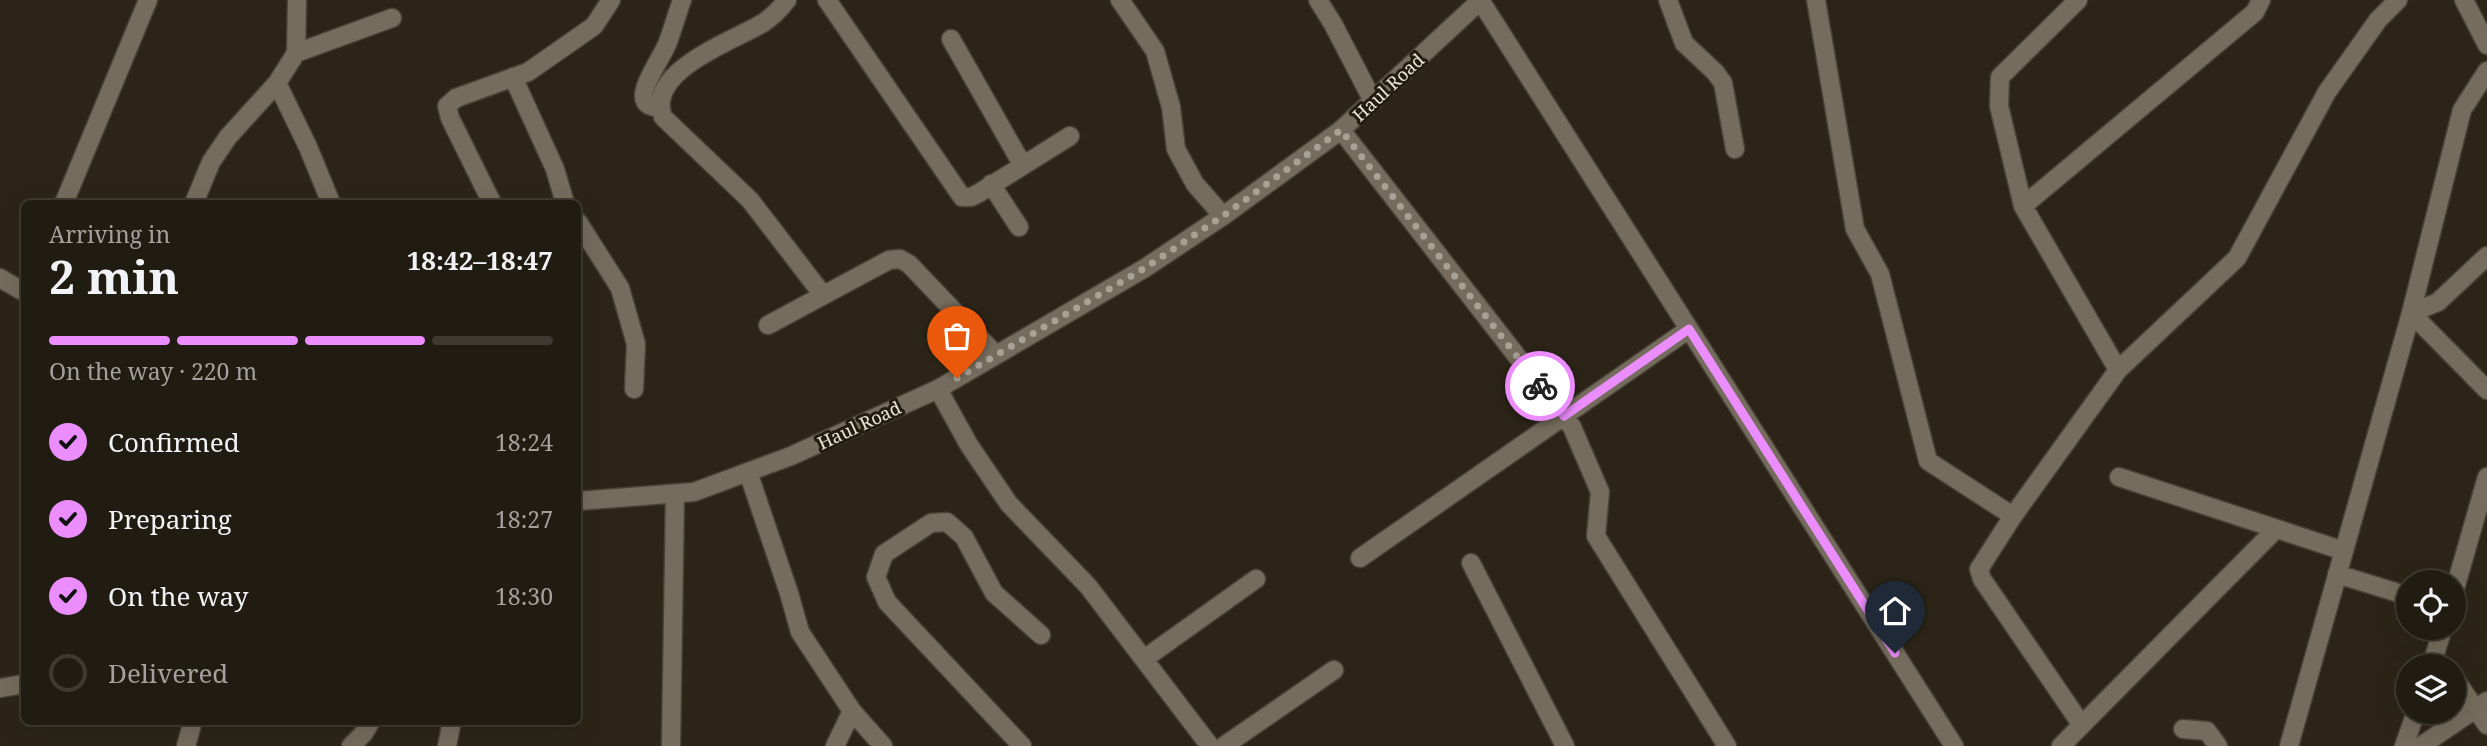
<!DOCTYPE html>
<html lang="en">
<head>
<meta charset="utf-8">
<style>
	:root { --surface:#211c11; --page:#29251a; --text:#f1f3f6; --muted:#a2a19f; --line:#3e3a31; --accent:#eb8dfc }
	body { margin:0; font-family:"Noto Serif",serif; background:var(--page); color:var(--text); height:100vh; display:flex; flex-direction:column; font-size:26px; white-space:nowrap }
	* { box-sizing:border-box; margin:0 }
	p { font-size:23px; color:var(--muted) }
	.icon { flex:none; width:38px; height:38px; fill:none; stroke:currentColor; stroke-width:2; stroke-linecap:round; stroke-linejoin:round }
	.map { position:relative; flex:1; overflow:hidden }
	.sheet { position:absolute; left:21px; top:200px; width:560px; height:525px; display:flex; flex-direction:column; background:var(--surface); border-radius:10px; box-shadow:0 7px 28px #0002,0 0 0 2px var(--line) }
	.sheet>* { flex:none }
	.tools { position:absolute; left:2396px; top:570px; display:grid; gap:14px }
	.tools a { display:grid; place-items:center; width:70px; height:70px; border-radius:50%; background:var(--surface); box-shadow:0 7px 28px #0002,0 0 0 2px var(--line); font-size:35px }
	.pin { position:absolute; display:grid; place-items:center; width:60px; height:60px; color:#fff; margin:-72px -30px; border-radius:50% 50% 50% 0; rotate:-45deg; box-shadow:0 0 7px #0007 }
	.pin .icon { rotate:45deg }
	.courier { position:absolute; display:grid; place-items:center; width:70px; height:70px; margin:-35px; border:5px solid #eb8dfc; border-radius:50%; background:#fff; color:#222; box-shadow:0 2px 9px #0007 }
	.headline em { font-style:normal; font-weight:700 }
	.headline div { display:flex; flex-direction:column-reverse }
	.headline { display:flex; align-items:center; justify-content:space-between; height:119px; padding:0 28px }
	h1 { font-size:46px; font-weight:700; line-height:52px }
	.bar { display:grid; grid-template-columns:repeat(4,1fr); gap:10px 7px; align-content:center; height:84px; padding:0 28px }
	.bar i { height:9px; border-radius:5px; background:var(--line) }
	.bar .current { background:var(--accent) }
	.bar p { grid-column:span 4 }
	ol { padding:0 28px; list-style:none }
	li { display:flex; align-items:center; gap:21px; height:77px }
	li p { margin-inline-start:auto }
	li .icon { padding:7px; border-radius:50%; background:var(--accent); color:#111; stroke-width:4 }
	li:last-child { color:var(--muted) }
	li i { width:38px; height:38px; border:4px solid var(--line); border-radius:50% }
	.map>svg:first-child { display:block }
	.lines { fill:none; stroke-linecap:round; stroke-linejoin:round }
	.minor-casing { stroke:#484137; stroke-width:21 }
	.tertiary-casing { stroke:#484137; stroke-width:21 }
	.secondary-casing { stroke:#484137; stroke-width:21 }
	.minor { stroke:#756c5d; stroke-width:18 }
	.tertiary { stroke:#756c5d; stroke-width:18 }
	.secondary { stroke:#756c5d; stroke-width:18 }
	.done { stroke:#a7a196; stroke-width:7; stroke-dasharray:0 12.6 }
	.route { stroke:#eb8dfc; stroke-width:9 }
	.labels { text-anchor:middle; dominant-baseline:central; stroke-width:6; stroke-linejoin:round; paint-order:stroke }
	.street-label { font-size:18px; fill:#e9e4db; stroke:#231c0e }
</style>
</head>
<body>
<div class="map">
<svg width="2487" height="746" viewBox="0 0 2487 746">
	<rect width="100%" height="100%" fill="#2c2517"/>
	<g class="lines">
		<g class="minor-casing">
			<path id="minor" d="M787,0C780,9 772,17 763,23C733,41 645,71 663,117L750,200L823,295
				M827,0L962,197H971L979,193L1070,136
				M1120,0L1155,51L1171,107L1176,149L1195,184L1223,216
				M1318,0L1333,24L1373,101
				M1480,0L1954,746
				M1668,0L1684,43L1715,72L1723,83L1735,149
				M1816,0L1855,229L1880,274L1928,461L2013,516
				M2078,0L2000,77L1999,106L2023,206L2118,370
				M951,39L1022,164
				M296,53L392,18
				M513,77L555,169L565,203
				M277,83L308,147L331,203
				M659,108C654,107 647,106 645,101C638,90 664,54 668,42C673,28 677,14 682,0
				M1341,130L1572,427L1600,492L1596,536L1727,746
				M991,184L1019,227
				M64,203L148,0
				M194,203L211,162L228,137L277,83L296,53L297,0
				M492,203L450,118L447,106L456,98L528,72L594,26L611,0
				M2023,206L2255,12L2261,0
				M578,222L620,288L636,344L634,389
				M2487,256L2438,302L2411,313L2487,390
				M768,325L889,260L900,259L909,264L995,354
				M938,389L969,445L1009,504L1088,586L1210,746
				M748,472L789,593L800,632L852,711L883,746
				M2119,477L2344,551
				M1360,558L1689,329
				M1471,563L1565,746
				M2337,574L2408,596
				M2454,592L2487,477
				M1144,659L1256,579
				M2431,667L2443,628
				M2454,678L2487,725
				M0,688L24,684
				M2081,724L1982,579L1979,569L2013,516L2118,370L2237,258L2327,92L2378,20L2398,0
				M2183,729L2207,731L2218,746
				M186,746L193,721
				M351,746L364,733L371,721
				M447,746L452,721
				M671,746L675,494
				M835,746L852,711
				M1022,746L887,602L876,577L884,554L931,523L947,522L964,537L994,593L1041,635
				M1224,746L1334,670
				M2061,746L2276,529
				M2289,746L2411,313L2462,110L2487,71
				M2404,746L2416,712
				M2421,746L2487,701"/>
		</g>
		<g class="tertiary-casing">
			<path id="tertiary" d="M2464,0L2487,45"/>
		</g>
		<g class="secondary-casing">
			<path id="secondary" d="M0,278L24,292
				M578,501L694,492L791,456L938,389L1145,268L1223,216L1341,130L1481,0"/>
		</g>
		<use href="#minor" class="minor"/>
		<use href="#tertiary" class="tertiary"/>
		<use href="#secondary" class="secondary"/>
	</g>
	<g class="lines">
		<path class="done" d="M957,378L1145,268L1223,216L1341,130L1540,386"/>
		<path class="route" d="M1540,386L1564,416L1689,329L1895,653"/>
	</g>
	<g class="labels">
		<g class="street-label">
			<text transform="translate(1388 87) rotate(-43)">Haul Road</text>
			<text transform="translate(859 425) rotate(-25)">Haul Road</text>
		</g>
	</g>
</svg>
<div class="tools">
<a><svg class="icon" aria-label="locate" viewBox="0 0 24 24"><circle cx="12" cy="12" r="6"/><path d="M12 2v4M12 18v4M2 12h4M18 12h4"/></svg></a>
<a><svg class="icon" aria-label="layers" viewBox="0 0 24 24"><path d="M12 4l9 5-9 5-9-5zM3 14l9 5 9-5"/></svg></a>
</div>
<div class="pin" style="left:957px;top:378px;background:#ea580c"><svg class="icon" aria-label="bag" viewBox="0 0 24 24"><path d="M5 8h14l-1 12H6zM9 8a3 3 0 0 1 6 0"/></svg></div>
<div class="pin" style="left:1895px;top:653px;background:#1f2937"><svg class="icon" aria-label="home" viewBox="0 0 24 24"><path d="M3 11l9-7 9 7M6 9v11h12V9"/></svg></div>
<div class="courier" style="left:1540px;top:386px"><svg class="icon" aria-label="bike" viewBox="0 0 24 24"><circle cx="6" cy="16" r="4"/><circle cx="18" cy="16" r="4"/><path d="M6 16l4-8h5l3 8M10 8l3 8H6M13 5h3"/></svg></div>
<section class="sheet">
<div class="headline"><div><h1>2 min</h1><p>Arriving in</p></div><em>18:42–18:47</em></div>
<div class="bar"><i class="current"></i><i class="current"></i><i class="current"></i><i></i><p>On the way · 220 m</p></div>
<ol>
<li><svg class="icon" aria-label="check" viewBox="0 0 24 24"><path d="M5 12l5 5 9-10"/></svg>Confirmed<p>18:24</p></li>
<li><svg class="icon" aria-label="check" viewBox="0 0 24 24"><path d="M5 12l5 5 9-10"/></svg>Preparing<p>18:27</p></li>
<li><svg class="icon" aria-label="check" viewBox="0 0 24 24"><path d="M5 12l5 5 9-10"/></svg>On the way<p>18:30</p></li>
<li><i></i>Delivered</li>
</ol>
</section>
</div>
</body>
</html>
